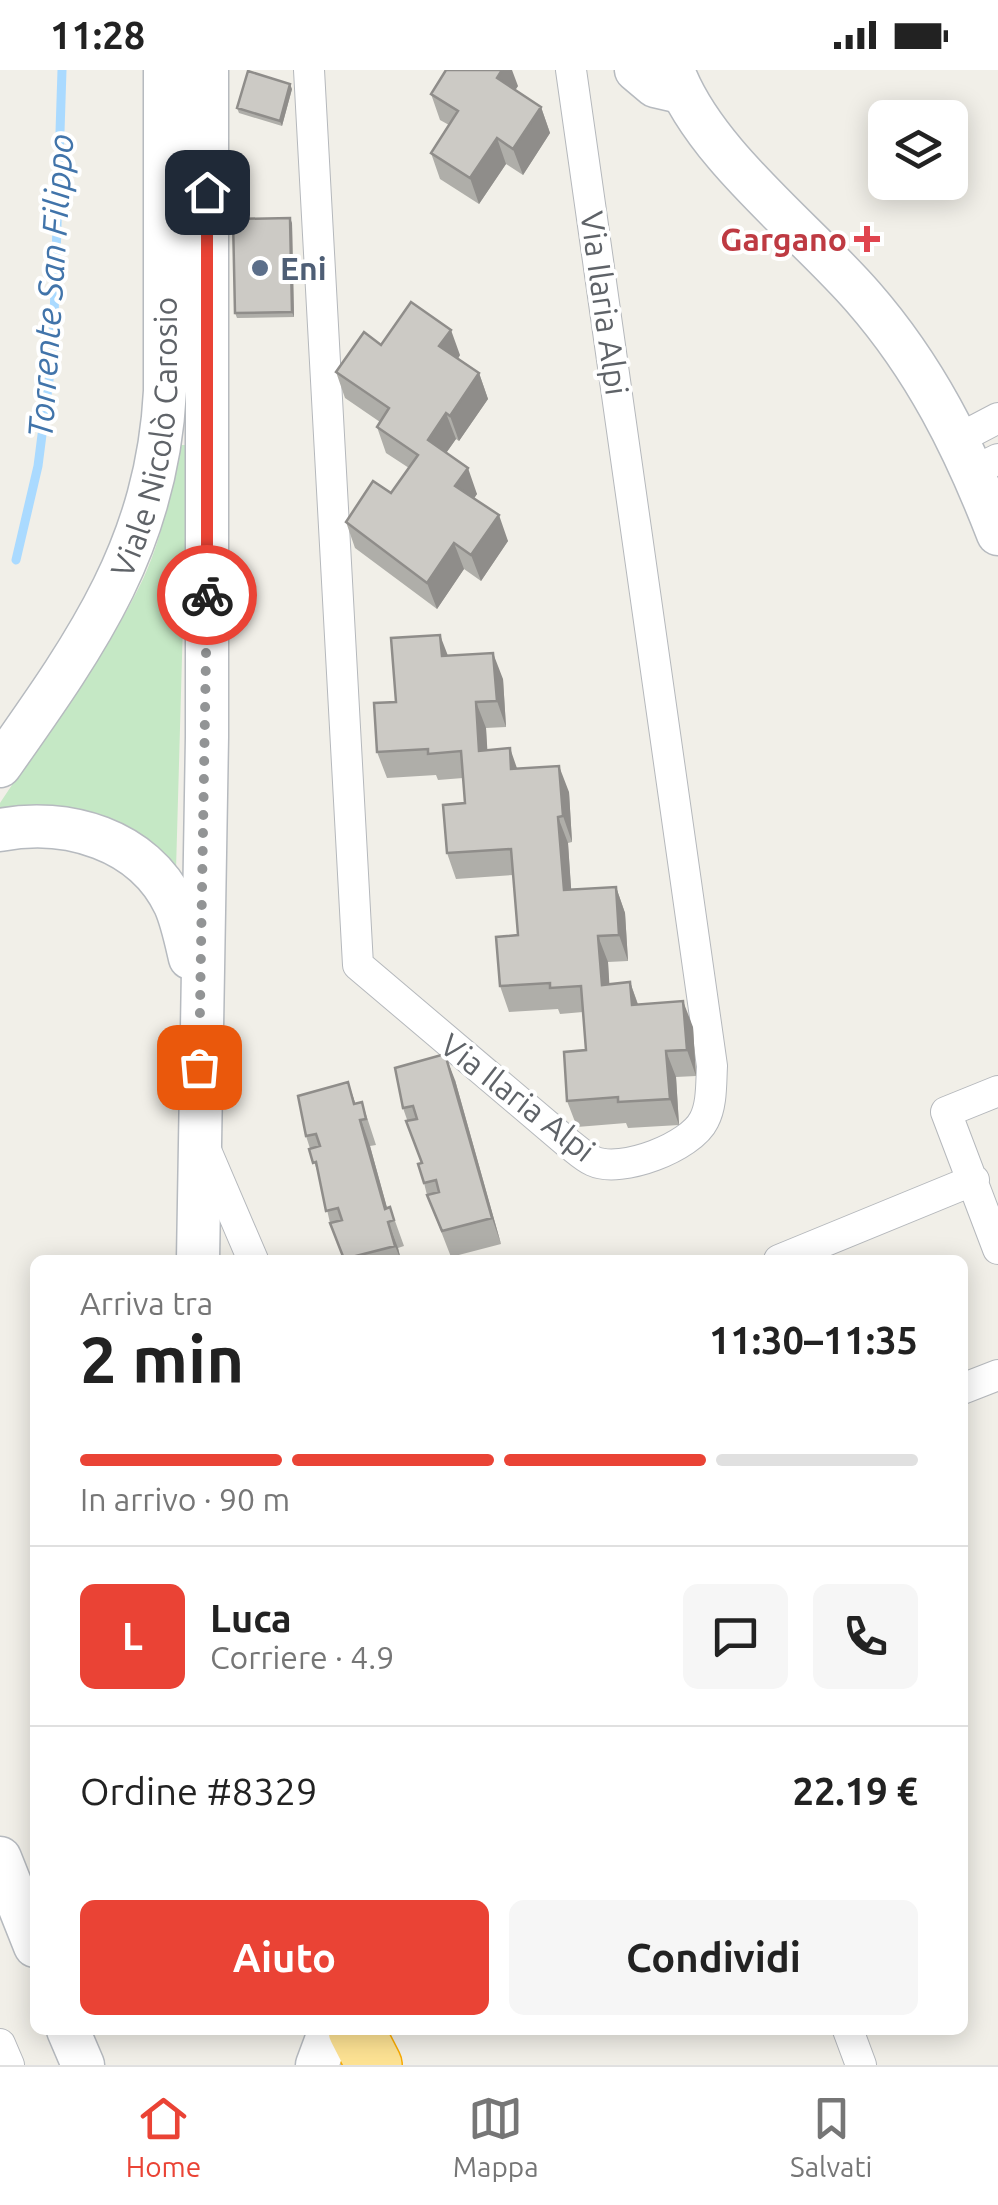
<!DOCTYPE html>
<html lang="it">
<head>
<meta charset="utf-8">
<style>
	:root { --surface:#fff; --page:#f6f6f6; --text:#222; --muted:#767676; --line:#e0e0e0; --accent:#ea4335 }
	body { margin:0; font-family:Ubuntu,sans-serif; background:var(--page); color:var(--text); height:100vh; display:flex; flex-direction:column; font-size:38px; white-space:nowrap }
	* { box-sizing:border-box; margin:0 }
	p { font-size:32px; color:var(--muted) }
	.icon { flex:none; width:55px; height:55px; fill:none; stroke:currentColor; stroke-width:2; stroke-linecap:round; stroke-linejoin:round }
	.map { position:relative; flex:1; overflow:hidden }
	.side { position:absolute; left:30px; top:1185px; width:938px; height:780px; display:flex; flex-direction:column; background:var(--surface); border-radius:15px; box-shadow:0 5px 25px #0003 }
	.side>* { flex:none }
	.controls { position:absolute; left:868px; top:30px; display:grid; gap:20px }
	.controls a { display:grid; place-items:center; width:100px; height:100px; border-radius:15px; background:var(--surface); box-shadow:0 5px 25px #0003; font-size:50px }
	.pin { position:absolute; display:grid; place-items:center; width:85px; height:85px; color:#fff; margin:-42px; border-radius:20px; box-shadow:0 5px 15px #0006 }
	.courier { position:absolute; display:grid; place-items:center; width:100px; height:100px; margin:-50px; border:8px solid #ea4335; border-radius:50%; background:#fff; color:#222; box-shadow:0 2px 12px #0007 }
	.head em { font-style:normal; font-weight:600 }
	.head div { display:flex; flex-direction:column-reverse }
	.head { display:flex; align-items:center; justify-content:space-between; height:170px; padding:0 50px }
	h1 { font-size:65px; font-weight:600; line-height:75px }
	.bar { display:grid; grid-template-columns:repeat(4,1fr); gap:15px 10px; align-content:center; height:120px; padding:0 50px }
	.bar i { height:12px; border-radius:8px; background:var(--line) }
	.bar .active { background:var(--accent) }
	.bar p { grid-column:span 4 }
	.line { display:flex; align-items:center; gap:25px; padding:0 50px; border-top:2px solid var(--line) }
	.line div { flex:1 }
	.round { display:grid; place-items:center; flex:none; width:105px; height:105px; border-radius:15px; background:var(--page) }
	.cta { display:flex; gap:20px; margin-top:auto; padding:20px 50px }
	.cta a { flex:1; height:115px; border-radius:15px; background:var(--accent); color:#fff; font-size:40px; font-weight:600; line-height:115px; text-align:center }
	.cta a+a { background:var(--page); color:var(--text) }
	.status { display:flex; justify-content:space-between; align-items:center; height:70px; padding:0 50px; background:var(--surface); direction:ltr }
	.status svg { height:28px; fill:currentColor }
	.dock { display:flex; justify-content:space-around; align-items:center; height:140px; border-top:2px solid var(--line); background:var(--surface); font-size:28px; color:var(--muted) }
	.dock a { display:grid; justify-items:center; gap:5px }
	.dock .active { color:var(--accent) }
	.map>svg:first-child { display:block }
	.green { fill:#c5e8c5 }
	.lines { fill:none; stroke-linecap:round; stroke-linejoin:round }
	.stream { stroke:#aadaff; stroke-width:9 }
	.street-casing { stroke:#b5b8bc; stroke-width:32 }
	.secondary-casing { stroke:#b6babf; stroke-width:45 }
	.highway-casing { stroke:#f9ab00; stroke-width:58 }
	.street { stroke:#fff; stroke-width:30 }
	.secondary { stroke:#fff; stroke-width:42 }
	.highway { stroke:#fde293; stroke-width:55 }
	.wall { fill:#afaea9 }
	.shaded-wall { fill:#8f8d8a }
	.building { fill:#cccac5; stroke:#8f8d8a; stroke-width:2.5 }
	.done { stroke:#929495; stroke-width:10; stroke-dasharray:0 18 }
	.route { stroke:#ea4335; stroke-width:12 }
	.health-dot { fill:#e0444e; stroke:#fff; stroke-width:4 }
	.service-dot { fill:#5c6f8a; stroke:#fff; stroke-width:4 }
	.labels { text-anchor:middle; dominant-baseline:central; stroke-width:8; stroke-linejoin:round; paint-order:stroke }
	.health-label { font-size:32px; font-weight:bold; fill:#be3a42; stroke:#fff; text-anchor:end }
	.service-label { font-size:32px; font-weight:bold; fill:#4e5e75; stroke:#fff; text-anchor:start }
	.street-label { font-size:32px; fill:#5f6368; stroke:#fff }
	.water-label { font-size:35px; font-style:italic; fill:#4174aa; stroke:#fff }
</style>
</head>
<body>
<div class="status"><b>11:28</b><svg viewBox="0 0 49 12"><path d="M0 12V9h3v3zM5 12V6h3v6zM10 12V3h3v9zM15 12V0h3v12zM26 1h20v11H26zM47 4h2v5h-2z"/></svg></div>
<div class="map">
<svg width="998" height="1995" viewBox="0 0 998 1995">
	<rect width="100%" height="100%" fill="#f1efe8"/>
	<path class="green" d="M180,375H188L176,800C167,791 158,780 149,771C109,738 49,729 0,738V733C48,660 107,585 144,507C163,465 171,420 180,375Z"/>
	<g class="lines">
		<path class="stream" d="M16,490L38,396L53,279L62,0"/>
		<g class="street-casing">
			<path id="street" d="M309,0L358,895L568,1073C576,1079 584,1087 593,1091C621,1104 691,1077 704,1050C712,1035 711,1014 712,996L571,0
				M958,369L998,348
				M974,401L998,389
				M998,1021L946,1042L998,1179
				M205,1078L253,1190
				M779,1190L974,1110
				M962,1319L998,1305
				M848,1960L861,1995
				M0,1974L9,1995"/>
		</g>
		<g class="secondary-casing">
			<g id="secondary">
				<path d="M636,0L655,16L681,22"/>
				<path d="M673,0C703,83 804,159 863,227C925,298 964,376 998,464"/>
				<path id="s1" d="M0,696C86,574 157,476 165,321V0"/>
				<path d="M0,760C66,747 144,769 175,835C182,851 186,871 190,888"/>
				<path d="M198,1190L207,667V0"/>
				<path d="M0,1788L35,1876"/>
				<path d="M68,1960L83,1995"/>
				<path d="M317,1995L330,1960"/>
			</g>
		</g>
		<g class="highway-casing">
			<path id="highway" d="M356,1960L374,1995"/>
		</g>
		<use href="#street" class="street"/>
		<use href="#secondary" class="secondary"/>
		<use href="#highway" class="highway"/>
	</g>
	<path class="wall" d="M518,16L515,20L541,37L550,63L523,105L506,94L479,134L440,109L431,83L449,55L440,50L431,24Z
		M292,19L282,56L239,43L237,38Z
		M292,153L294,247L237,248L235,243Z
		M381,275L460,285L458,289L479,303L488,329L459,371L456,369L446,383L477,424L474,428L508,471L481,511L464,499L437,539L355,478L346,452L391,423L409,398L386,383L377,357L380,352L345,328L336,302Z
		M448,586L503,609L506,657L486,658L487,680L517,698L569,722L572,772L568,773L571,820L616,817L625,843L628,891L608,892L609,914L630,912L638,934L693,957L696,1006L676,1007L679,1055L628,1058L626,1053L577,1057L567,1031L586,980L583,942L560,944L558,939L509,942L500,916L518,865L513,805L456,809L447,783L465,733L463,708L438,710L436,705L387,708L377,682L396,632Z
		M455,1010L501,1174L451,1187L427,1125L424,1113L422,1093L403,1038Z
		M362,1032L376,1075L370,1076L387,1138L390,1137L404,1176L398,1178L401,1190H344L330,1153L321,1113L306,1066L356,1034Z"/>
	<path class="shaded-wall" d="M502,0H512L518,16L506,34L497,8Z
		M290,14L292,19L282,56L280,51Z
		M541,37L550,63L523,105L513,79Z
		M497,68L506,94L479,134L470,108Z
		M290,148L292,153L294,247L292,242Z
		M451,260L460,285L449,302L439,276Z
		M479,303L488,329L459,371L450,346Z
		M446,343L456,369L437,396L428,370Z
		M468,398L477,424L465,442L455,416Z
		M499,445L508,471L481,511L471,485Z
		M454,473L464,499L437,539L427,513Z
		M440,565L450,591L442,586Z
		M493,583L503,609L506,657L497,631Z
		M476,632L486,658L489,706L479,681Z
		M510,678L519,704L511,699Z
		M559,696L569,722L572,772L563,746Z
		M558,747L568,773L573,846L564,820Z
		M616,817L625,843L628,891L619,865Z
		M598,866L608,892L611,940L602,915Z
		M630,912L639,938L632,935Z
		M683,931L693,957L696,1006L687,980Z
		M666,981L676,1007L679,1055L670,1029Z
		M445,984L455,1010L501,1174L492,1148Z
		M348,1012L370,1076L391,1152L385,1139Z
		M388,1152L398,1178L401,1190L395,1176Z"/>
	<path class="building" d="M446,0H502L497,8L541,37L513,79L497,68L470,108L431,83L458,41L431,24Z
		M248,1L290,14L280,51L237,38Z
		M290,148L292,242L235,243L233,149Z
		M411,232L451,260L439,276L479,303L450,346L446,343L428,370L468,398L455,416L499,445L471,485L454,473L427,513L346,452L373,411L391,423L418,385L377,357L389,338L336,302L364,262L381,275Z
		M440,565L442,586L493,583L497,631L476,632L479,681L510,678L511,699L559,696L563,746L558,747L564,820L616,817L619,865L598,866L602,915L630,912L632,935L683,931L687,980L666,981L670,1029L618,1032V1027L567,1031L564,982L586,980L581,916L550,918V913L500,916L496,867L518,865L511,779L447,783L443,735L465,733L461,681L428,684V679L377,682L374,633L396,632L391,568Z
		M445,984L492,1148L442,1161L427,1125L439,1122L436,1110L424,1113L418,1094L422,1093L406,1051L417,1049L413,1036L403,1038L395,998Z
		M348,1012L354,1034L362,1032L366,1049L360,1050L385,1139L390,1137L394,1150L388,1152L395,1176L344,1189L330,1153L342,1150L338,1138L326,1141L316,1092L313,1093L309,1079L320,1076L316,1064L306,1066L298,1026Z"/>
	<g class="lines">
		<path class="done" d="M199,997L207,525"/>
		<path class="route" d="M207,122V525"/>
	</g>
	<path class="health-dot" d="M862 154h10v10h10v10h-10v10h-10v-10h-10v-10h10z"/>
	<circle class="service-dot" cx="260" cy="198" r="10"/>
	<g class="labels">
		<g class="health-label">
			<text x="847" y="169">Gargano</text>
		</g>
		<g class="service-label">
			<text x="280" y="198">Eni</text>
		</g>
		<g class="street-label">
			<text transform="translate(605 233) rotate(82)">Via Ilaria Alpi</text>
			<text stroke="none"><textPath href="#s1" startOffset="368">Viale Nicolò Carosio</textPath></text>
			<text transform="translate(518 1027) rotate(38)">Via Ilaria Alpi</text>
		</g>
		<g class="water-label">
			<text transform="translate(50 216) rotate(-86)">Torrente San Filippo</text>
		</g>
	</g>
</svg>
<div class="controls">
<a><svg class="icon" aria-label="layers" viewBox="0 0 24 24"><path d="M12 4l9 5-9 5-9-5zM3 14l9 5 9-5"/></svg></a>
</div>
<div class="pin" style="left:199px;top:997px;background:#ea580c"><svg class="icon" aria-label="bag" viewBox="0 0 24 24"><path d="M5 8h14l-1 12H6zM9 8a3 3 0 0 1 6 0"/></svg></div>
<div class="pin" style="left:207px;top:122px;background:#1f2937"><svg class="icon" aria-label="home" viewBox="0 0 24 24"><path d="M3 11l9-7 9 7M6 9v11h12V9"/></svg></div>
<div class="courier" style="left:207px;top:525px"><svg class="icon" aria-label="bike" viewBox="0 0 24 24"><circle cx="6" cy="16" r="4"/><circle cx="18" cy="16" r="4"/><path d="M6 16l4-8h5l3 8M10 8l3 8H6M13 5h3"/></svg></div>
<section class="side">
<div class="head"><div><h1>2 min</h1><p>Arriva tra</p></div><em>11:30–11:35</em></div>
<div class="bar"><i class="active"></i><i class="active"></i><i class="active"></i><i></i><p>In arrivo · 90 m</p></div>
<div class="line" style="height:180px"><b class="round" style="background:var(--accent);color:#fff">L</b><div><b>Luca</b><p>Corriere · 4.9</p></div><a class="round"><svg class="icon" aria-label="chat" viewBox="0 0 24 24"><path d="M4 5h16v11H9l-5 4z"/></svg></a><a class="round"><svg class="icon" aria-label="phone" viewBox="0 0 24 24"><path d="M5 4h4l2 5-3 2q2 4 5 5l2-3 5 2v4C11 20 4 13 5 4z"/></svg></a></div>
<div class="line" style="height:130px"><div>Ordine #8329</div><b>22.19 €</b></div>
<div class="cta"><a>Aiuto</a><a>Condividi</a></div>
</section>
</div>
<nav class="dock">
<a class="active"><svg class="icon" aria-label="home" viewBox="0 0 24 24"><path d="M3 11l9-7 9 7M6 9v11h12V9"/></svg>Home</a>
<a><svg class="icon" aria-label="map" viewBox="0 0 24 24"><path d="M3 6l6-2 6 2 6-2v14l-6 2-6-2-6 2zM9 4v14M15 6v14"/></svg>Mappa</a>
<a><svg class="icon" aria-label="saved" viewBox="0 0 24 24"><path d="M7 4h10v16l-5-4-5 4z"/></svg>Salvati</a>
</nav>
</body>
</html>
